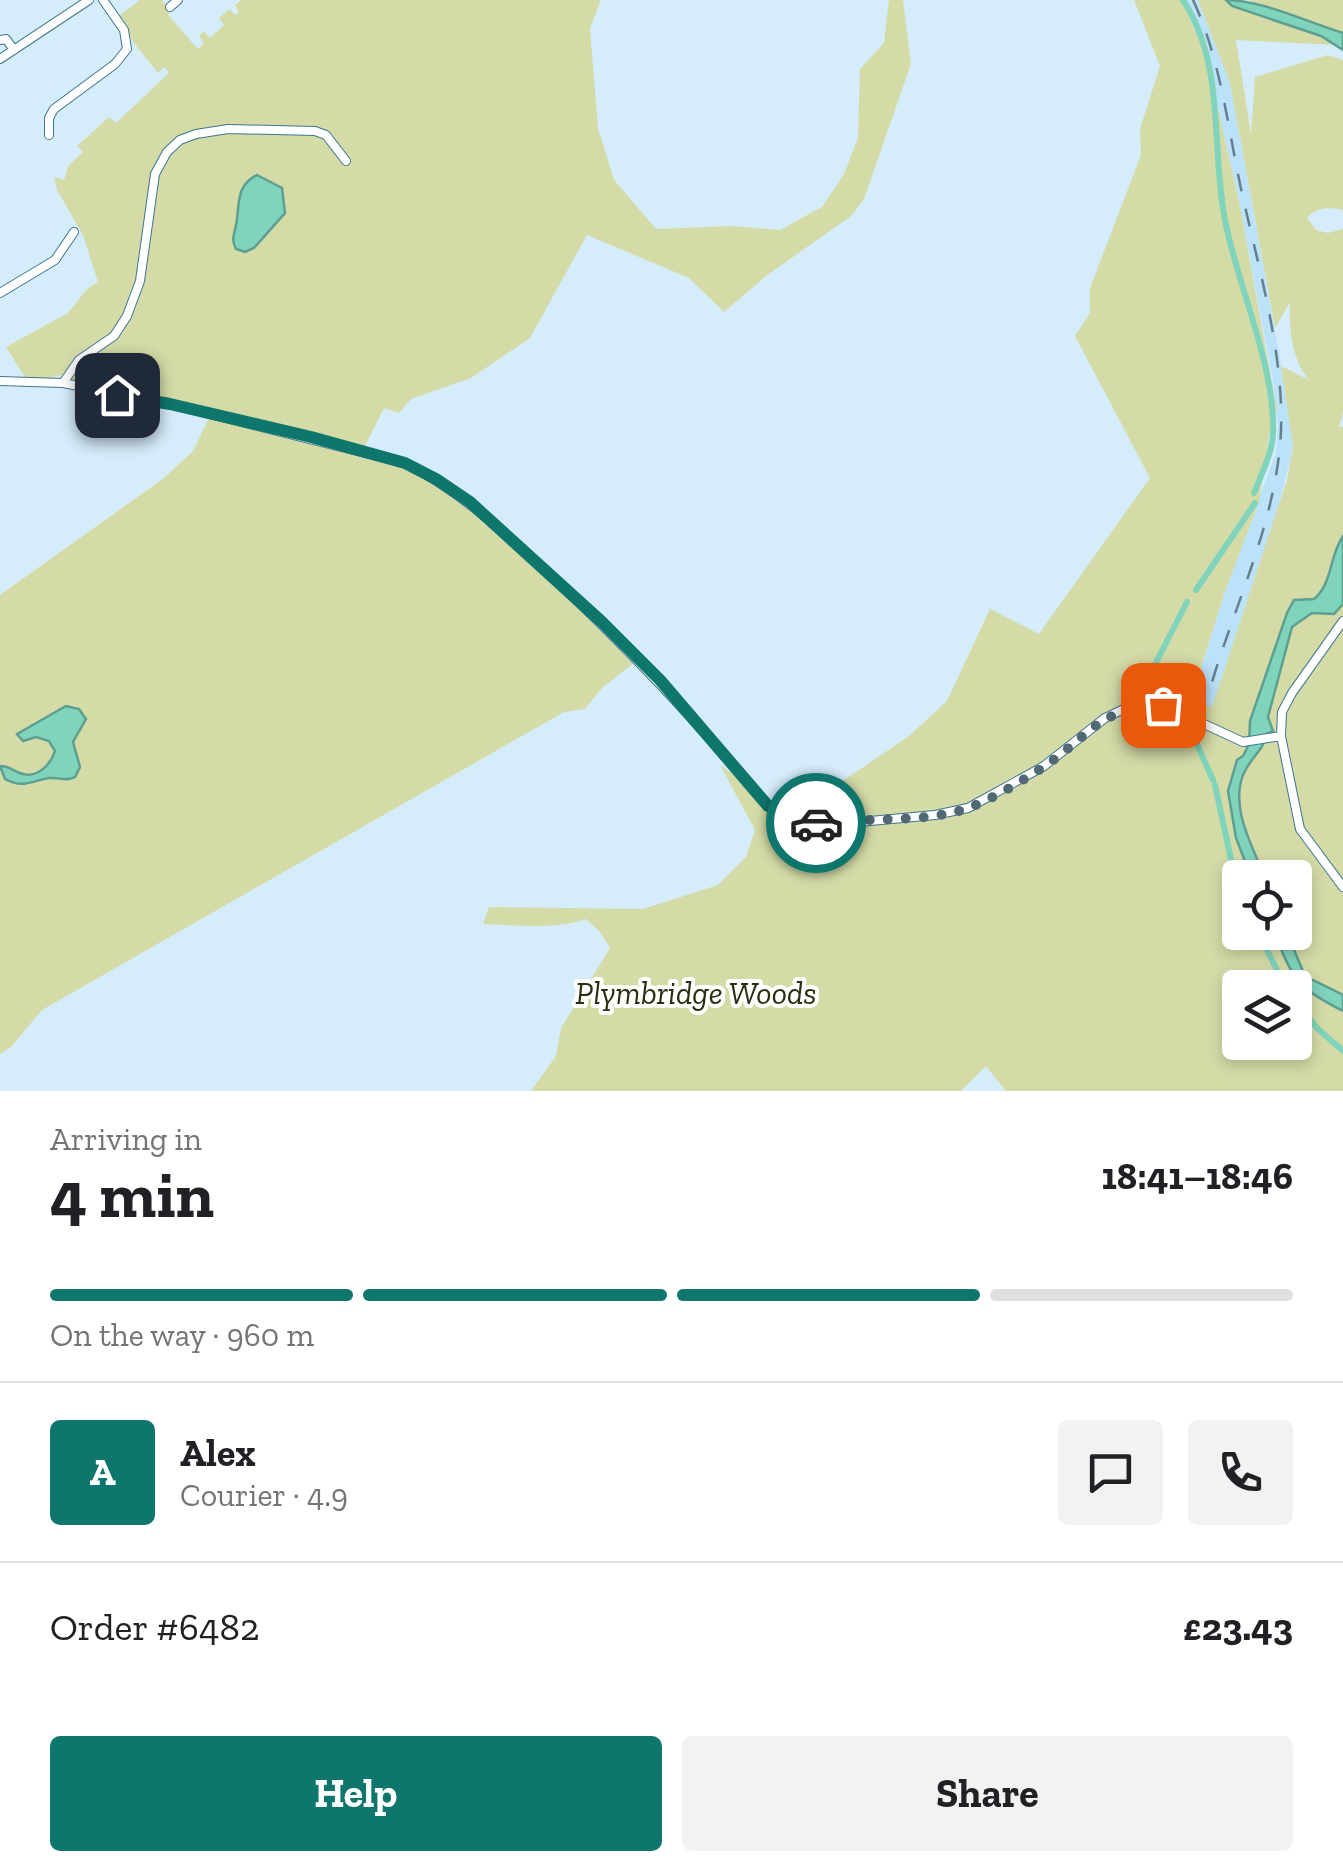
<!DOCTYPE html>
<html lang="en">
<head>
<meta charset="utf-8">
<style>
	:root { --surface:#fff; --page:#f2f2f2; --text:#202124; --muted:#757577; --line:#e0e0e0; --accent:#0f766e }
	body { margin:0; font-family:"Zilla Slab",serif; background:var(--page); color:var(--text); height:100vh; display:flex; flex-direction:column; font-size:38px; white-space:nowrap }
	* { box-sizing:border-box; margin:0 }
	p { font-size:32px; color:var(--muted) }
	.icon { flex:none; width:55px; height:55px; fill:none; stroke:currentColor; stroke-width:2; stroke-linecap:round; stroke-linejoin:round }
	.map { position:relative; height:1091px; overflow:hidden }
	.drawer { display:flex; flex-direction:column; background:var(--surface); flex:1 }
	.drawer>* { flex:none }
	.fabs { position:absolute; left:1222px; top:860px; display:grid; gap:20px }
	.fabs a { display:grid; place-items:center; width:90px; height:90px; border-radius:10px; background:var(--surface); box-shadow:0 5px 15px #0003; font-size:50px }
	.pin { position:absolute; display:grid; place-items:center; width:85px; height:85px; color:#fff; margin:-42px; border-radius:20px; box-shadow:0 5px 15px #0006 }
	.courier { position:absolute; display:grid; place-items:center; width:100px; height:100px; margin:-50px; border:8px solid #0f766e; border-radius:50%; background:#fff; color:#222; box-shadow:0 2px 12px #0007 }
	.summary em { font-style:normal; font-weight:700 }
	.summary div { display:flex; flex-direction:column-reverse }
	.summary { display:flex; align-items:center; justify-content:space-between; height:170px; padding:0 50px }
	h1 { font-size:65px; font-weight:700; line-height:75px }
	.bar { display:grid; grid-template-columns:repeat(4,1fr); gap:15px 10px; align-content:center; height:120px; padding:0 50px }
	.bar i { height:12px; border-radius:8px; background:var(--line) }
	.bar .on { background:var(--accent) }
	.bar p { grid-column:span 4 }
	.line { display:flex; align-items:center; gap:25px; padding:0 50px; border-top:2px solid var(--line) }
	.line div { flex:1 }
	.round { display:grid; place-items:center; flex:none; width:105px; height:105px; border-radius:10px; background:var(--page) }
	.action { display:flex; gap:20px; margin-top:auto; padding:20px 50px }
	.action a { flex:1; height:115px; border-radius:10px; background:var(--accent); color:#fff; font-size:40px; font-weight:700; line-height:115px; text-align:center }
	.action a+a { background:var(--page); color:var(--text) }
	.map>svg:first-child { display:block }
	.built { fill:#bbe2f9 }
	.green { fill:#d5dba7; fill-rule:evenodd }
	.water { fill:#81d4bc; stroke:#5d9f91; stroke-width:2.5 }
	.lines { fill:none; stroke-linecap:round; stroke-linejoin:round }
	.canal { stroke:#81d4bc; stroke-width:6 }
	.minor-casing { stroke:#3c7593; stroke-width:10 }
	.minor { stroke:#fff; stroke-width:8 }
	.rail { stroke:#667e8b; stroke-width:2.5; stroke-dasharray:18 18; stroke-linecap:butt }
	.done { stroke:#506975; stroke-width:10; stroke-dasharray:0 18 }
	.route { stroke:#0f766e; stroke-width:12 }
	.labels { text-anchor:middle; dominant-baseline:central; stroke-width:8; stroke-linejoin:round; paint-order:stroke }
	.park-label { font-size:32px; font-style:italic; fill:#2c2e11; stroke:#fff }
</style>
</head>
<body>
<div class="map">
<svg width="1343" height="1091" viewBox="0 0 1343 1091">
	<rect width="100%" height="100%" fill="#d5ecfa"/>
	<path class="built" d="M1182,0H1198L1230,83L1288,403L1293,446L1274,527L1212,708L1191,701L1224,594L1276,452L1278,425L1273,381L1240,206L1207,59Z"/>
	<path class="green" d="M140,0H162L171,11L168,15L198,49L204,43L199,36L204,31L210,38L224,25L219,18L230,9L235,15L239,12L235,5L241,0H601L590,28L598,128L614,180L656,229L731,226L780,230L822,207L844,174L858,138L860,69L884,43L889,0H903L911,64L864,199L851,216L766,276L724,312L689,278L587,235L530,338L471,378L411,399L399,413L384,408L362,452L400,466L452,494L575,602L635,662L602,688L585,709L564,712L42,1010L11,1047L0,1054V595L164,478L193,451L209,418L151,406L150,396L75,384L63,375L28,382L6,347L68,313L87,289L98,282L83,235L57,190L54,177L64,180L68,166L83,152L77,146L109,117L116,123L169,73L164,67L158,73L133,42L120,15Z
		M1134,0H1182L1207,59L1240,206L1277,411L1271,424L1259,502L1224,594L1191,700L1212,707L1287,480L1293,446L1281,366L1309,380C1292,360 1289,329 1290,302L1275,328L1230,83L1198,0H1226L1232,6L1321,36L1335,45L1236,40L1251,134L1255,77L1328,55L1343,60V210C1330,207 1316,207 1307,218L1316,230L1328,233L1343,229V413L1339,427H1343V536C1331,552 1334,575 1323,591C1316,602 1298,607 1287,613L1250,721L1249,744L1243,756L1237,760L1228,791L1236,838L1251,877L1240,878V932L1274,933C1292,975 1301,990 1343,1011V1091H1006L986,1066L961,1091H531L556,1056L561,1028L610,948L600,932L586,919C553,930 517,925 483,924L489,907L643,909L718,885L746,857L755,830L720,765L777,806L787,803L812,802L909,736L947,701L990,609L1039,634L1150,478L1075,336L1090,313V288L1141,155L1140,129L1160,66ZM1240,988H1295V1042H1240Z
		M1249,0H1343V33L1267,9Z
		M1343,604V995L1305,976L1287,933L1295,932V878L1265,877L1244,826L1239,802L1243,773L1265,743L1268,717L1292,627L1312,613L1334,614Z"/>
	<path class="water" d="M1226,0C1262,0 1307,22 1343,33V50L1321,36L1232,6Z
		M257,175L282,188L285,213L254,248L245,252L236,249C231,239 234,236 236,225C240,205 235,186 257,175Z
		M1343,536V604L1334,614L1312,613L1292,627L1268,717L1273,731L1266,734C1265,748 1253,756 1246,769C1227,802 1252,846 1265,877H1251L1236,838L1228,791L1237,760L1243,756L1249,744L1250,721L1287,613L1294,600L1314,599C1333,583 1329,556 1343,536Z
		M66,706L79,709L86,719L73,742L80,767L75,777C65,782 60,777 49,778C31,781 23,789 5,779L0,766C11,766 13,772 23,774C38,778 51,764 55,751L49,741L36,737L23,741L17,734Z
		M1274,933H1287L1305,976L1343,995V1011C1296,987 1294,980 1274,933Z"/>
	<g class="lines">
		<path class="canal" d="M1183,0C1227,67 1210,151 1226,225C1239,289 1276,369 1273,434C1272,454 1261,475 1254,493
			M1196,590L1255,503
			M1176,697L1154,692L1146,682L1187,602
			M1186,720L1213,780
			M1215,785L1240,901
			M1258,932L1286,988
			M1295,1001L1318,1029L1343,1051"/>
		<g class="minor-casing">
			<path id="minor" d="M170,7L178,0
				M0,40L6,39L14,50
				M0,59L89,0
				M49,135V118L54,109L115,64L127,49L124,30L103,0
				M0,293L55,260L74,232
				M0,381L63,383L170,404L405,463C459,490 499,528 543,569C625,643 697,723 769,806L792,819L827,825L935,815L968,808L1044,766L1105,718L1128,707L1163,705L1243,742L1281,736
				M63,383L79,360L114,336L127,316L140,281L155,174L167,152L180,140L196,134L228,129L315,131L326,135L346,161
				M1343,621L1292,693L1282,712L1281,736L1300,829L1343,887"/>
		</g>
		<use href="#minor" class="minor"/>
		<path class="rail" d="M1193,0C1220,58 1227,122 1240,184C1258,268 1290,370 1279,455C1269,539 1230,616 1208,696"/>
	</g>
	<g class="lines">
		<path class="done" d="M816,823L827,824C874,816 926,824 971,807C996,797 1022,781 1045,766C1091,734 1101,707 1163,705"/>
		<path class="route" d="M117,395L170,404L311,437L405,463L436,479L470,502L602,622L660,680L768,806L792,818L816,823"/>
	</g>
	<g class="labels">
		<g class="park-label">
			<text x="696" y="993">Plymbridge Woods</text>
		</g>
	</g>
</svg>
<div class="fabs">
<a><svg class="icon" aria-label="locate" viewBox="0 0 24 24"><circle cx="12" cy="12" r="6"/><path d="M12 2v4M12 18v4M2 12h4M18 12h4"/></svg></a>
<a><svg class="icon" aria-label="layers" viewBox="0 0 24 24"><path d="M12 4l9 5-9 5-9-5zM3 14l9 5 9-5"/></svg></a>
</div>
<div class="pin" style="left:1163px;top:705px;background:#ea580c"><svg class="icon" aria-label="bag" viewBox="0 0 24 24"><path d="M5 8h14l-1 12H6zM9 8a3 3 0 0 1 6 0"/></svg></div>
<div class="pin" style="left:117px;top:395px;background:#1f2937"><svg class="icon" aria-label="home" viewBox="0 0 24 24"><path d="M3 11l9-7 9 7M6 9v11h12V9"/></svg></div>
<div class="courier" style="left:816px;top:823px"><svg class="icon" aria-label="car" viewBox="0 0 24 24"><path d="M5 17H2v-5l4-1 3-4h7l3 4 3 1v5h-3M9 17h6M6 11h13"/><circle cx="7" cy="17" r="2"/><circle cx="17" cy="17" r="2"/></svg></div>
</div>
<section class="drawer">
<div class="summary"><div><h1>4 min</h1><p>Arriving in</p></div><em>18:41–18:46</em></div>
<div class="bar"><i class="on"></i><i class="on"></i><i class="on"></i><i></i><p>On the way · 960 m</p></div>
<div class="line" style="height:180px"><b class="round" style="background:var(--accent);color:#fff">A</b><div><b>Alex</b><p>Courier · 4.9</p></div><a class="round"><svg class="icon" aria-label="chat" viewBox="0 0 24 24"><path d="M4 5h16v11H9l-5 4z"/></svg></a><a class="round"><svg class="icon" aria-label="phone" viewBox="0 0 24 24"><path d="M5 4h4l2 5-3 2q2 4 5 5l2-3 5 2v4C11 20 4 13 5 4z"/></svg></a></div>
<div class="line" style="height:130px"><div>Order #6482</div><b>£23.43</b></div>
<div class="action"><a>Help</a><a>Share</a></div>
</section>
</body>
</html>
